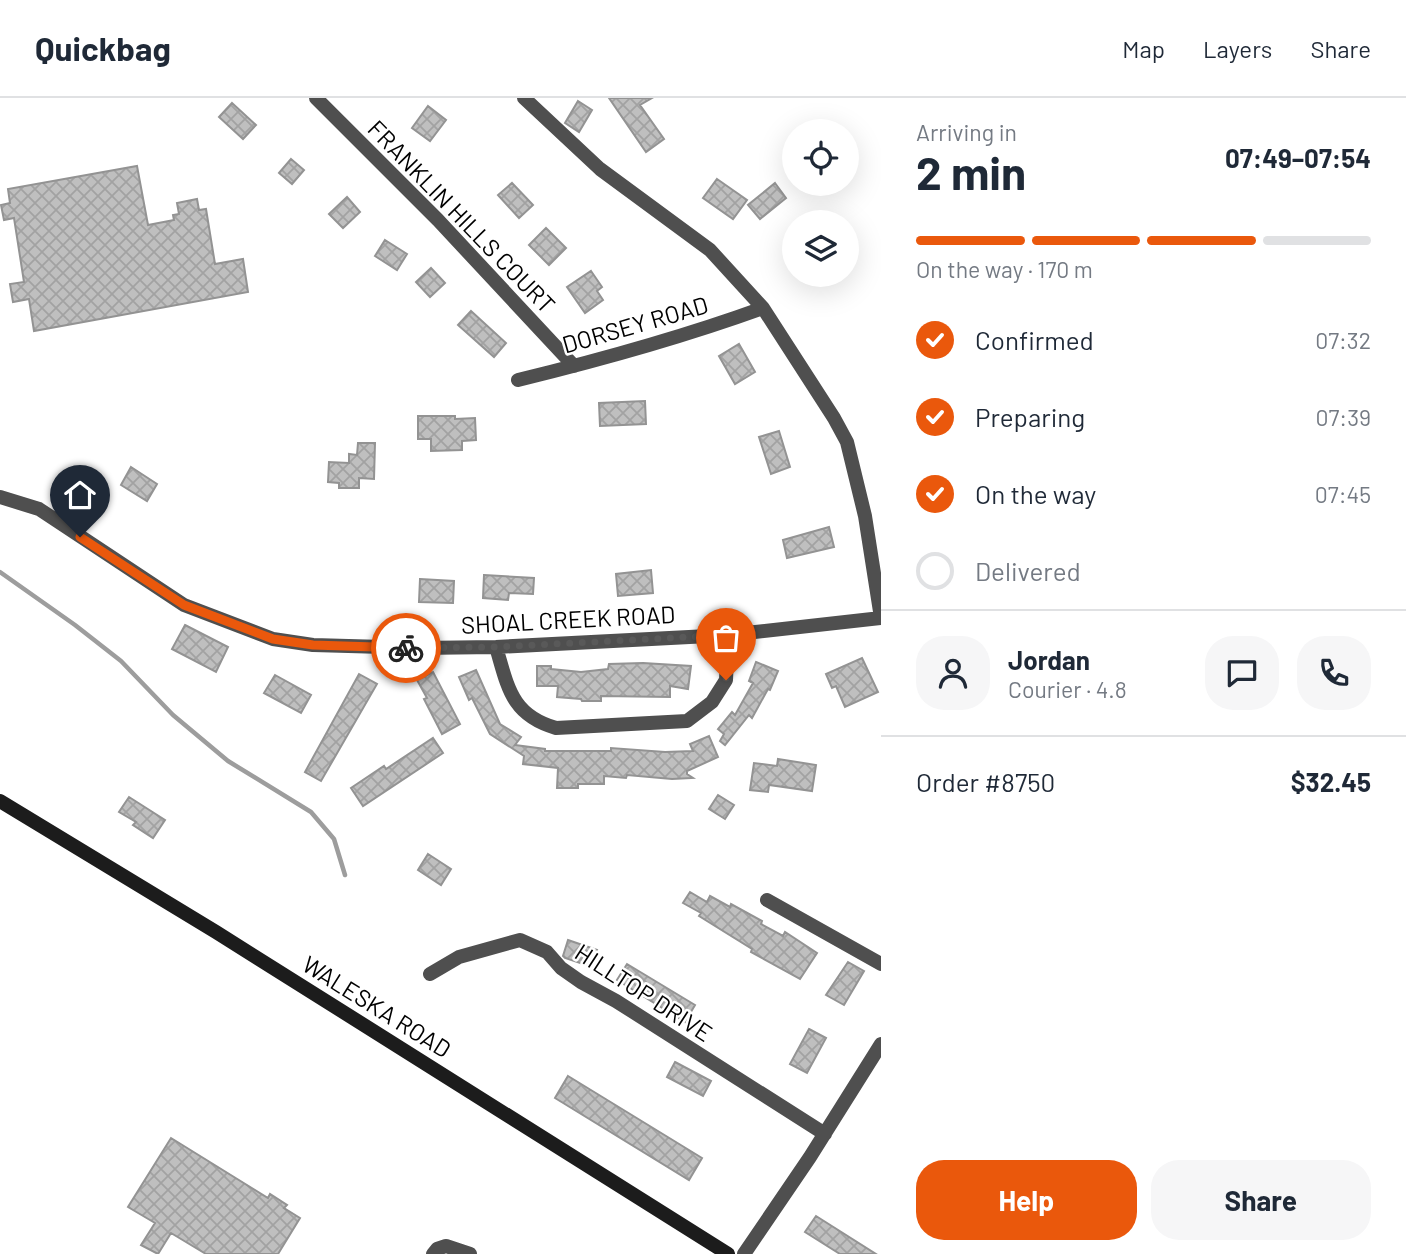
<!DOCTYPE html>
<html lang="en">
<head>
<meta charset="utf-8">
<style>
	:root { --surface:#fff; --page:#f6f6f7; --text:#1f2937; --muted:#747a83; --line:#e0e1e3; --accent:#ea580c }
	body { margin:0; font-family:Barlow,sans-serif; background:var(--page); color:var(--text); height:100vh; display:flex; flex-direction:column; font-size:26px; white-space:nowrap }
	* { box-sizing:border-box; margin:0 }
	p { font-size:23px; color:var(--muted) }
	.icon { flex:none; width:38px; height:38px; fill:none; stroke:currentColor; stroke-width:2; stroke-linecap:round; stroke-linejoin:round }
	.map { position:relative; flex:1; overflow:hidden }
	.side { display:flex; flex-direction:column; background:var(--surface); width:525px }
	.side>* { flex:none }
	.buttons { position:absolute; left:782px; top:21px; display:grid; gap:14px }
	.buttons a { display:grid; place-items:center; width:77px; height:77px; border-radius:50%; background:var(--surface); box-shadow:0 7px 28px #0002; font-size:35px }
	.pin { position:absolute; display:grid; place-items:center; width:60px; height:60px; color:#fff; margin:-72px -30px; border-radius:50% 50% 50% 0; rotate:-45deg; box-shadow:0 0 7px #0007 }
	.pin .icon { rotate:45deg }
	.courier { position:absolute; display:grid; place-items:center; width:70px; height:70px; margin:-35px; border:5px solid #ea580c; border-radius:50%; background:#fff; color:#222; box-shadow:0 2px 9px #0007 }
	.headline em { font-style:normal; font-weight:700 }
	.headline div { display:flex; flex-direction:column-reverse }
	.headline { display:flex; align-items:center; justify-content:space-between; height:119px; padding:0 35px }
	h1 { font-size:46px; font-weight:700; line-height:52px }
	.bar { display:grid; grid-template-columns:repeat(4,1fr); gap:10px 7px; align-content:center; height:84px; padding:0 35px }
	.bar i { height:9px; border-radius:5px; background:var(--line) }
	.bar .selected { background:var(--accent) }
	.bar p { grid-column:span 4 }
	.line { display:flex; align-items:center; gap:18px; padding:0 35px; border-top:2px solid var(--line) }
	.line div { flex:1 }
	.round { display:grid; place-items:center; flex:none; width:74px; height:74px; border-radius:28px; background:var(--page) }
	ol { padding:0 35px; list-style:none }
	li { display:flex; align-items:center; gap:21px; height:77px }
	li p { margin-inline-start:auto }
	li .icon { padding:7px; border-radius:50%; background:var(--accent); color:#fff; stroke-width:4 }
	li:last-child { color:var(--muted) }
	li i { width:38px; height:38px; border:4px solid var(--line); border-radius:50% }
	.cta { display:flex; gap:14px; margin-top:auto; padding:14px 35px }
	.cta a { flex:1; height:80px; border-radius:28px; background:var(--accent); color:#fff; font-size:28px; font-weight:700; line-height:80px; text-align:center }
	.cta a+a { background:var(--page); color:var(--text) }
	header { display:flex; align-items:center; gap:42px; box-sizing:border-box; height:98px; padding:0 35px; background:var(--surface); border-bottom:2px solid var(--line) }
	header strong { font-size:33px }
	nav { display:flex; gap:38px; margin-inline-start:auto; font-size:24px }
	main { display:flex; flex:1; min-height:0 }
	.map>svg:first-child { display:block }
	.lines { fill:none; stroke-linecap:round; stroke-linejoin:round }
	.stream { stroke:#9d9d9d; stroke-width:4.5 }
	.building { fill:url(#building-cross-hatch); stroke:#939393; stroke-width:2 }
	.minor { stroke:#4f4f4f; stroke-width:14 }
	.secondary { stroke:#1c1c1c; stroke-width:14 }
	.done { stroke:#595959; stroke-width:7; stroke-dasharray:0 12.6 }
	.route { stroke:#ea580c; stroke-width:9 }
	.labels { text-anchor:middle; dominant-baseline:central; stroke-width:5; stroke-linejoin:round; paint-order:stroke }
	.street-label { font-size:24px; fill:#000; stroke:#fff }
</style>
</head>
<body>
<header>
<strong>Quickbag</strong>
<nav><a>Map</a><a>Layers</a><a>Share</a></nav>
</header>
<main>
<div class="map">
<svg width="881" height="1156" viewBox="0 0 881 1156">
	<defs>
		<pattern id="building-cross-hatch" width="8" height="8" patternUnits="userSpaceOnUse" patternTransform="scale(1.75)"><rect width="8" height="8" fill="#bfbfbf"/><path d="M0 0l8 8M0 8l8-8" fill="none" stroke="#a2a2a2"/></pattern>
	</defs>
	<rect width="100%" height="100%" fill="#fff"/>
	<g class="lines">
		<path class="stream" d="M0,474L75,527L121,563L173,617L228,663L311,714L334,741L345,777"/>
	</g>
	<path class="building" d="M609,0H652L640,7L664,41L646,54Z
		M578,3L592,12L579,34L565,25Z
		M232,5L256,27L243,41L219,19Z
		M428,8L446,22L430,43L412,30Z
		M291,61L304,72L292,86L279,75Z
		M137,68L148,127L174,122L173,117L179,116L177,105L197,101L199,112L206,111L215,166L243,161L248,194L34,233L29,201L13,204L10,186L24,184L14,120L4,122L1,107L10,105L8,91Z
		M717,81L747,102L733,121L703,100Z
		M512,85L533,107L519,120L498,97Z
		M775,85L786,100L760,121L748,107Z
		M347,99L360,114L343,130L329,116Z
		M546,130L566,150L549,167L529,147Z
		M385,142L407,156L397,172L375,158Z
		M431,170L445,185L430,199L416,184Z
		M591,173L602,189L597,193L603,202L585,215L567,189Z
		M471,213L506,245L494,259L458,227Z
		M739,246L755,274L735,286L719,258Z
		M645,303L646,326L600,328L599,305Z
		M418,318H455V321L475,320L476,342L462,343V352L431,353V341H418Z
		M779,333L790,369L771,376L759,339Z
		M358,345H375L374,381L359,380V390H339V385L328,384L329,364L349,365V356L357,357Z
		M131,369L157,386L147,403L121,387Z
		M829,429L834,449L787,460L783,442Z
		M651,472L653,495L618,498L616,476Z
		M484,477L534,480L533,496L509,495L508,502L483,500Z
		M420,481L454,483L453,505L419,504Z
		M185,527L228,549L216,574L172,551Z
		M862,560L878,594L845,609L836,588L832,590L826,576Z
		M756,564L778,573L770,592L768,591L752,620L749,617L725,647L720,643L724,636L718,631L732,614L735,617L753,585L749,583Z
		M643,565L691,568L688,591L670,588V599L601,598V603H582L581,601L557,599L558,588H537V568H551V571L581,574L608,571L609,566Z
		M476,572L500,626L521,639L515,647L545,651V653H611V650L665,654L693,653L690,646L709,638L718,659L687,673V676L693,680L672,681L627,677L626,680L604,678V686H578V690H557L558,670L523,666L524,658L490,636L472,600L469,602L459,579Z
		M433,574L460,626L442,636L424,601L427,600L417,582Z
		M359,576L377,586L321,683L305,674Z
		M275,577L311,597L301,615L264,595Z
		M433,640L443,655L363,708L351,690L384,668L386,671Z
		M778,661L816,667L812,693L769,687L768,694L750,692L754,665L777,668Z
		M718,697L734,707L725,721L709,711Z
		M129,699L165,722L153,740L133,727L136,724L119,714Z
		M428,756L451,771L441,787L418,772Z
		M690,794L707,804L710,798L730,809L731,806L762,823L761,826L783,838L785,834L817,855L800,881L751,854L752,851L699,818L701,815L683,805Z
		M568,842L597,852L592,869L565,860L563,858Z
		M848,864L864,873L844,907L826,897Z
		M627,866L695,907L685,924L617,882Z
		M809,931L826,940L807,975L790,966Z
		M675,964L711,983L703,998L667,979Z
		M568,978L702,1060L689,1082L555,1000Z
		M171,1040L268,1100L270,1096L287,1107L284,1110L300,1120L278,1156H206L171,1135L158,1156L141,1147L155,1125L128,1109Z
		M816,1118L876,1156H840L805,1134Z"/>
	<g class="lines">
		<path class="minor" d="M316,0L438,122L574,268
			M524,0L600,71L710,152L763,210L834,320L847,344L865,418L881,520
			M518,282C600,262 683,239 763,210
			M0,399L39,411L184,507L273,541L313,547L419,550L496,549L728,537L881,520
			M496,549C508,589 511,617 556,630L687,623L712,604L726,582L728,537
			M767,802L881,866
			M430,876L459,859L520,842L547,854L561,870L581,884L616,903L825,1036
			M433,1156L437,1151L446,1148L470,1156
			M744,1156L810,1059L881,946"/>
		<path class="secondary" d="M0,703L216,834L728,1156"/>
	</g>
	<g class="lines">
		<path class="done" d="M406,550L496,549L728,537L726,582"/>
		<path class="route" d="M80,439L184,507L273,541L313,547L406,550"/>
	</g>
	<g class="labels">
		<g class="street-label">
			<text transform="translate(462 118) rotate(46)">FRANKLIN HILLS COURT</text>
			<text transform="translate(635 226) rotate(-16)">DORSEY ROAD</text>
			<text transform="translate(568 521) rotate(-3)">SHOAL CREEK ROAD</text>
			<text transform="translate(644 894) rotate(33)">HILLTOP DRIVE</text>
			<text transform="translate(377 908) rotate(32)">WALESKA ROAD</text>
		</g>
	</g>
</svg>
<div class="buttons">
<a><svg class="icon" aria-label="locate" viewBox="0 0 24 24"><circle cx="12" cy="12" r="6"/><path d="M12 2v4M12 18v4M2 12h4M18 12h4"/></svg></a>
<a><svg class="icon" aria-label="layers" viewBox="0 0 24 24"><path d="M12 4l9 5-9 5-9-5zM3 14l9 5 9-5"/></svg></a>
</div>
<div class="pin" style="left:726px;top:582px;background:#ea580c"><svg class="icon" aria-label="bag" viewBox="0 0 24 24"><path d="M5 8h14l-1 12H6zM9 8a3 3 0 0 1 6 0"/></svg></div>
<div class="pin" style="left:80px;top:439px;background:#1f2937"><svg class="icon" aria-label="home" viewBox="0 0 24 24"><path d="M3 11l9-7 9 7M6 9v11h12V9"/></svg></div>
<div class="courier" style="left:406px;top:550px"><svg class="icon" aria-label="bike" viewBox="0 0 24 24"><circle cx="6" cy="16" r="4"/><circle cx="18" cy="16" r="4"/><path d="M6 16l4-8h5l3 8M10 8l3 8H6M13 5h3"/></svg></div>
</div>
<section class="side">
<div class="headline"><div><h1>2 min</h1><p>Arriving in</p></div><em>07:49–07:54</em></div>
<div class="bar"><i class="selected"></i><i class="selected"></i><i class="selected"></i><i></i><p>On the way · 170 m</p></div>
<ol>
<li><svg class="icon" aria-label="check" viewBox="0 0 24 24"><path d="M5 12l5 5 9-10"/></svg>Confirmed<p>07:32</p></li>
<li><svg class="icon" aria-label="check" viewBox="0 0 24 24"><path d="M5 12l5 5 9-10"/></svg>Preparing<p>07:39</p></li>
<li><svg class="icon" aria-label="check" viewBox="0 0 24 24"><path d="M5 12l5 5 9-10"/></svg>On the way<p>07:45</p></li>
<li><i></i>Delivered</li>
</ol>
<div class="line" style="height:126px"><a class="round"><svg class="icon" aria-label="person" viewBox="0 0 24 24"><circle cx="12" cy="8" r="4"/><path d="M4 21q1-7 8-7t8 7"/></svg></a><div><b>Jordan</b><p>Courier · 4.8</p></div><a class="round"><svg class="icon" aria-label="chat" viewBox="0 0 24 24"><path d="M4 5h16v11H9l-5 4z"/></svg></a><a class="round"><svg class="icon" aria-label="phone" viewBox="0 0 24 24"><path d="M5 4h4l2 5-3 2q2 4 5 5l2-3 5 2v4C11 20 4 13 5 4z"/></svg></a></div>
<div class="line" style="height:91px"><div>Order #8750</div><b>$32.45</b></div>
<div class="cta"><a>Help</a><a>Share</a></div>
</section>
</main>
</body>
</html>
